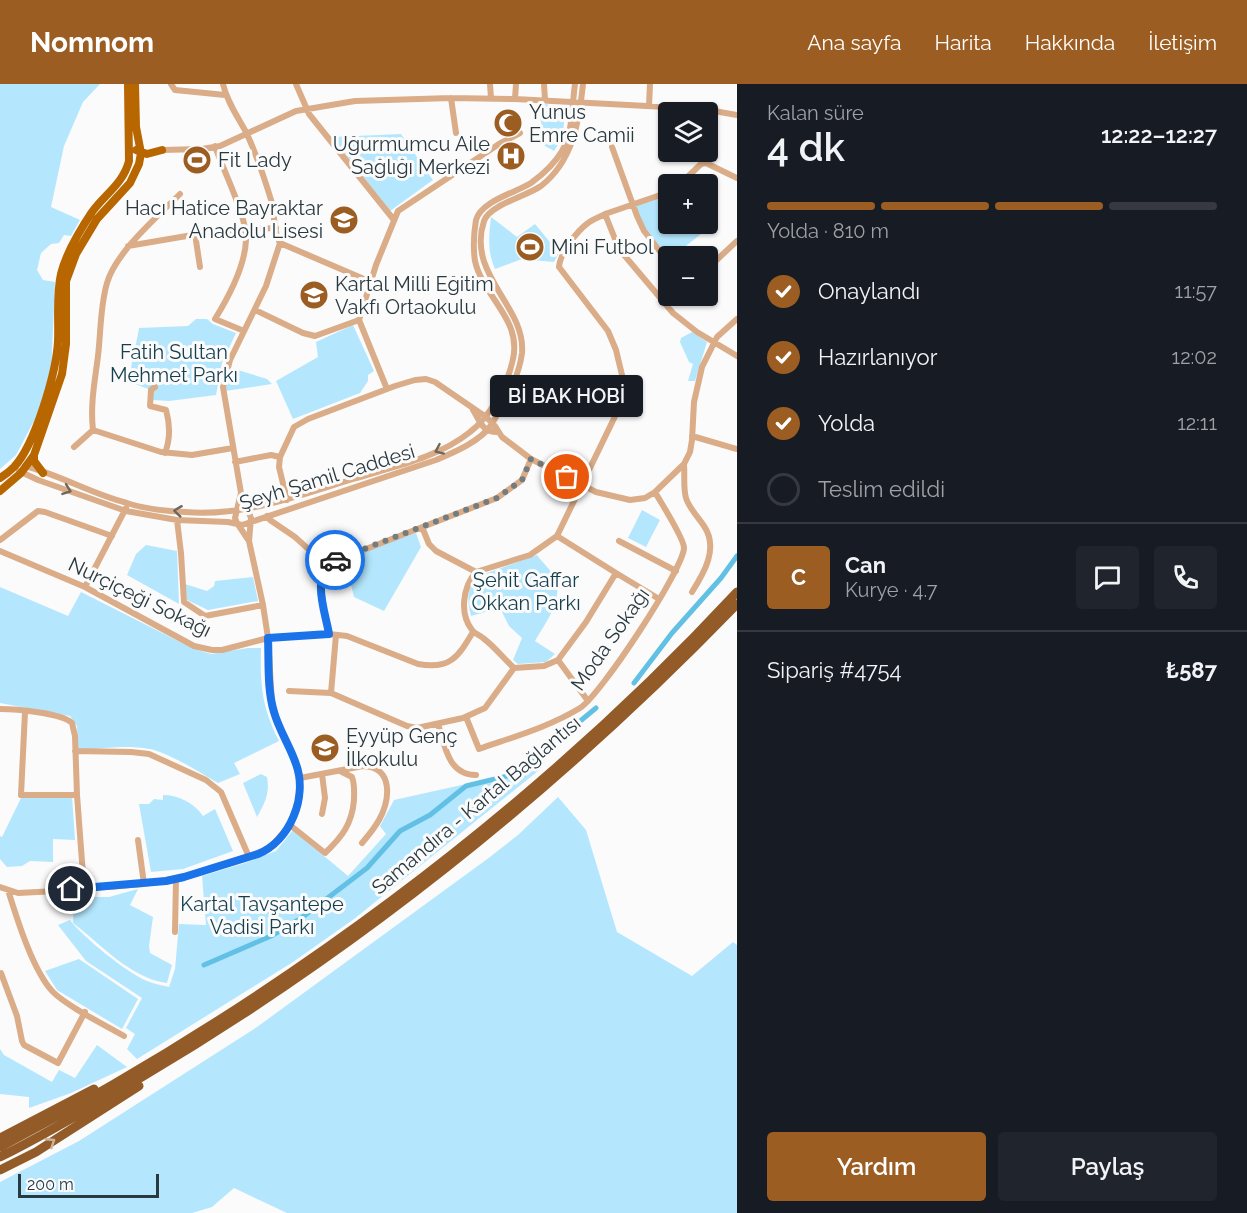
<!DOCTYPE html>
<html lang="tr">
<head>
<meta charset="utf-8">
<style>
	:root { --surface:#171b24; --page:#20242c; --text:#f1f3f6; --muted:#9ea1a6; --line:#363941; --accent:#9b5d22 }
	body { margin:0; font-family:Raleway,sans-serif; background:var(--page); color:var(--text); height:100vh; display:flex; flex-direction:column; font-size:22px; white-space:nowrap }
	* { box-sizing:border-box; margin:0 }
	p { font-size:20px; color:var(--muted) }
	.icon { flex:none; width:33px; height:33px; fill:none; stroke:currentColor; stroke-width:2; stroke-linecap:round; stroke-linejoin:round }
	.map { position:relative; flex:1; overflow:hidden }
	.panel { display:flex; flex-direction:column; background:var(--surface); width:510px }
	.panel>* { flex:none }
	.controls { position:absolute; left:658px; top:18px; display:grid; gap:12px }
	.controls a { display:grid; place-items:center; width:60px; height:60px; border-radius:6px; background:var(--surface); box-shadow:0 2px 4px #0004; font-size:30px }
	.scale { position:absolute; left:18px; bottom:15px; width:141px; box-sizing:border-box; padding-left:6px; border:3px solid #293940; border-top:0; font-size:16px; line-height:21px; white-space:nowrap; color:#293940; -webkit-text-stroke:4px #fbfbfb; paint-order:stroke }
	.pin { position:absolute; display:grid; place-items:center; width:51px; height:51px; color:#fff; margin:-26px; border:3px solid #fff; border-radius:50%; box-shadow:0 2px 6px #0007 }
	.courier { position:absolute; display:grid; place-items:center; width:60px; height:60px; margin:-30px; border:4px solid #1a73e8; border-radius:50%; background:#fff; color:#222; box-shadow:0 2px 8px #0007 }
	.bubble { position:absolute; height:42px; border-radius:6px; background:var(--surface); box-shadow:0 2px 4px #0004; font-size:20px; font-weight:600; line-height:42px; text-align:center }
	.summary em { font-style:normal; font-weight:600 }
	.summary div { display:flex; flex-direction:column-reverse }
	.summary { display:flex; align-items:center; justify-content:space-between; height:102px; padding:0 30px }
	h1 { font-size:39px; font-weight:600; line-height:45px }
	.bar { display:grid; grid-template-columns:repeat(4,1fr); gap:9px 6px; align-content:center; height:72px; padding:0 30px }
	.bar i { height:8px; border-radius:4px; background:var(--line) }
	.bar .active { background:var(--accent) }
	.bar p { grid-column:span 4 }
	.line { display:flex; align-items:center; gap:15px; padding:0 30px; border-top:2px solid var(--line) }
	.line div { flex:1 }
	.round { display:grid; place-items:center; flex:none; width:63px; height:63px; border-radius:6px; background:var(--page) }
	ol { padding:0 30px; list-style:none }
	li { display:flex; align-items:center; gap:18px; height:66px }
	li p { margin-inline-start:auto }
	li .icon { padding:6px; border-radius:50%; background:var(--accent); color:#fff; stroke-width:4 }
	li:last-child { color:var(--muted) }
	li i { width:33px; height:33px; border:3px solid var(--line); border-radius:50% }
	.primary-button { display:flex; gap:12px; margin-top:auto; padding:12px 30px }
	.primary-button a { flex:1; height:69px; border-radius:6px; background:var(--accent); color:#fff; font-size:24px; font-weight:600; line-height:69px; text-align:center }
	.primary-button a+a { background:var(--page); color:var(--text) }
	header { display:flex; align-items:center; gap:36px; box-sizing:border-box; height:84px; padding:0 30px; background:var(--accent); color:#fff }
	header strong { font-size:28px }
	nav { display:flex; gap:33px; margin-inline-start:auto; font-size:21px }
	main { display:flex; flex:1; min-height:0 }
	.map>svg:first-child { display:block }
	.green { fill:#b4e7fd }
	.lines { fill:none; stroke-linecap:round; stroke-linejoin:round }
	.canal { stroke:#62c0e5; stroke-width:5 }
	.minor { stroke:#daac87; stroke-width:6 }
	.major { stroke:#b76600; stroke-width:8 }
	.highway { stroke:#925b28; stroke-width:9 }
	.oneway { stroke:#70675c }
	.oneway2 { stroke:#ccb39c }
	.done { stroke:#727d81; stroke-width:6; stroke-dasharray:0 10.8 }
	.route { stroke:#1a73e8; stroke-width:8 }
	.labels { text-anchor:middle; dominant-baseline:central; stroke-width:6; stroke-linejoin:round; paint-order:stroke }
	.poi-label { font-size:20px; fill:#293940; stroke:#fbfbfb; text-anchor:start }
	.park-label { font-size:20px; fill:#153f4f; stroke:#fbfbfb }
	.street-label { font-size:20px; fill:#293940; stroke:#fbfbfb }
</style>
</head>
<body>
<header>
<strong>Nomnom</strong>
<nav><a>Ana sayfa</a><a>Harita</a><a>Hakkında</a><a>İletişim</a></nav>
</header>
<main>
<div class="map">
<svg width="737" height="1129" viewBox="0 0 737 1129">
	<rect width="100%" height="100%" fill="#fbfbfb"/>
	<path class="green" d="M0,0H100L83,18L64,62L51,123L80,136L71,152L64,151L59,159L51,160L41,169L37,186L43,196L55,198L51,291L35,335L16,371L0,385Z
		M545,20L560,23C568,36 563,55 554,67C550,64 544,63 542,58C541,54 543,48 542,43C540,32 537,29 545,20Z
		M401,50L433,96L390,127L332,53Z
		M669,109V140H698L705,147L673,172L669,173L647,150L632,121Z
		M491,133L517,153L535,140L559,169L554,178L522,175L495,185C487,166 489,152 491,133Z
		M196,235H207L213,240L236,249L222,279L216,311L169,317L153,316L148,305L130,298C130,280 136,263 139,244L188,242Z
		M353,241L374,287L368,291V297L360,309L293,335L276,297L318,273L316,258Z
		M692,248L707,258L695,297H688L693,280L689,278L680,258L681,254Z
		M228,283L267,295L272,300L225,307Z
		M642,426L660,436L646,463L628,454Z
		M416,449L421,463L384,527L354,513L348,488L324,492L334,478Z
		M146,461L177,467L179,520L127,491L136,470Z
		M537,471C542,478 551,486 555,494C564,516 545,539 535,557L555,570L546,578L518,580L513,576L522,554L509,542L500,524L471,532C467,516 466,504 479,492Z
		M253,493L258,517L208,526L187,516L185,500L207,507L214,502L215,497Z
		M0,503L68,532L81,508L192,564L211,570L248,564H261C260,602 262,623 279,657L234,679L240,690L218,699C197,687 176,673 154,666C135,660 98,664 78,667L77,642L70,632L0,619Z
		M543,683L354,835L293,878L137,975L127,965L135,950L126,944L142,914L86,877L58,841L70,836C83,853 127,889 147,897C154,900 162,901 169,903L175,885L179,840L206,841L202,792L245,779L276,767L293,746L348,792L386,750L380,742L394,716Z
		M261,690L267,693C270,709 265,719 257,733L243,699Z
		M163,711C179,711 194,719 203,732L215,725L233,767L183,785L151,788L139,720H149L154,715L163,716Z
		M72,712L75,756L53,755V778L30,777L22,782L7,783L0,775V752L2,753L21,714Z
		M558,713L586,746L617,848L692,892L733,858L737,861V1129H287L234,1104L212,1123L192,1129H0V1098L79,1057L257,943L490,773L518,751Z
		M138,805L130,821L153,833L149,862L150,869L172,881L167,899C130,894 102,861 73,839L74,813H109Z
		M79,875L138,915L122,945L57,906L45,887Z
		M97,961L127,983L71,1009L29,1024V1013L0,1010V965L4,971L52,998L59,986L75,994Z"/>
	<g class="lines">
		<path class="canal" d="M634,599L672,549L721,494L737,472
			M204,881L271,852L300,835L367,784L400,747L430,731L466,702L511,691L544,667L596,624"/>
		<path class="minor" d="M171,0L175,6L225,11
			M223,0C227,18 238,33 247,50C257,72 265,96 272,119C275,132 273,148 280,159L266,202L230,276L223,303L241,409L251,434L249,457
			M296,0L309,30L394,136
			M490,0L491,14
			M544,0L545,16
			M451,14L456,49
			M515,15L516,0
			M649,22L650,0
			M215,62C223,86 248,135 246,156C245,182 228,214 215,235L244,247
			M612,63L637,132L644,147L669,179
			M162,66L202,65L220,62L296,27L355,17L451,14L515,15L703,25L737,31
			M701,80L703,68
			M680,100L701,80L706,79L737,94
			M180,110C157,133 116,168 107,199C100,223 101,247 98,272C95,296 90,321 93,346L161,368L192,371L233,364
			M605,130L669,108
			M195,150L200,183
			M280,159L371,198
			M128,162L216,147L276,144
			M708,184L737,157
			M667,222L678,212
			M255,226L303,249L315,252L359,236
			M155,303L151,306L150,322L166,326C170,340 170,356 165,369
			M387,305L359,236L376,181L398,127L499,60L520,49
			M473,326C480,337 482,348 497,348
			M692,352L737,365
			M74,363L93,346
			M235,378L271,371L280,373
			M684,381C685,391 683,404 686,414C689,424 698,433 704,442C719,464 704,489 692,508
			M25,382C60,391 92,410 127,419C145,425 166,427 185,428C243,433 298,412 353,395C392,383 438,374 470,348C490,333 508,300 513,275C522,235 483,213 475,177C473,164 474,148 476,136C481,117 515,109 531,99C542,91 555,79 562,67C573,49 572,20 575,0
			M19,387L38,396L126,427L177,436L228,438L242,441L436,376C455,368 481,357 492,340C504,318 519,294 522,269C526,222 466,191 484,137C489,121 527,112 541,102C573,77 579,38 583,0
			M287,416L279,383L280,373L294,343L308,335L395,302L415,296L426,295L435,298L486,333L495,342L502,353L531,375L596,408L630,416L645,414L655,408L684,380L690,368L692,356L694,318L702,283L717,253L737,235
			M267,432L270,436L295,453L327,482
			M177,436L181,469L184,518L205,532L263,521
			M422,443L429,460L436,467L476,488
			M557,452L616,489L586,538L558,576L544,582L514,584C504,575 495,563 483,554C480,551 475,550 472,546C459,529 463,503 476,488L530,471L557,452L621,320L622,291L616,266L608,247L559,183C560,169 577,147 588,139C593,135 600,133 605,130L619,165L673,229L697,248L737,272
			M0,456L38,427L45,428L112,452
			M619,457L676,487
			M0,467L85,503L194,562L212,566H222L268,554L329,550L347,552L418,580C450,586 458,573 473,548
			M616,489L659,515
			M85,503L126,424
			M329,550C325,528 312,495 330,479L497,414L522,396L531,375
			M336,551L331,609L407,642L417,644L463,634L485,624L514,584
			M558,576L588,617
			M289,607L331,609
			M0,625C15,625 62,629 72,639L75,652L77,711L84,804
			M25,628L21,711H77
			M466,633L479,665C513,653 549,643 580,624C600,612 683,486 684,464C684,454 661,419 655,408
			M438,640C445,662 448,691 476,691
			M75,667L131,668L149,670L206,696L221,708L249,773
			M300,694L363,682C394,683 390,716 379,736C374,745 368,752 362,759
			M322,730L325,714L322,690
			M290,741L325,769C342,753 352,740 354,716C354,708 355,701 352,693L340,687
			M138,756L144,800
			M0,803L18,809L57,807L144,800L184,793L268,766L290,741L298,718L300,694L297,681L277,638L272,619L268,554L263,521L249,457L237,439L235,434L241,409
			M8,806C17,835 33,887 53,908C68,923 105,941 124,952
			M175,848L176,795
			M1,889L17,932L22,957L24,961L58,979L85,928"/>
		<path class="major" d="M136,66L147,70L162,66
			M34,371V377L43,389
			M0,394C5,391 10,387 14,383C35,361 56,289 58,258C59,236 56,212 61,190C66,169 80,146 92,128C105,110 123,100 129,77L128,0
			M0,407L21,389L34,371L62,290L66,260V197L76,170L97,135L130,99L139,80L141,69L136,43L135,0"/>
		<path class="highway" d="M0,1054L94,1005
			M0,1063C271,921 528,733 737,508
			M0,1073C49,1049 95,1021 142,993C361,863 560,703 737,520
			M0,1086L36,1068L139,1002"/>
	</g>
	<defs><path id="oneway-chevron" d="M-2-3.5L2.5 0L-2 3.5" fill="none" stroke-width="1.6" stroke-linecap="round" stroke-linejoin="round" transform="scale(1.5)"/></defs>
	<g class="oneway">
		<use href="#oneway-chevron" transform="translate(439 366) rotate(156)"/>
		<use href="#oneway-chevron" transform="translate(67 406) rotate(20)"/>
		<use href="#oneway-chevron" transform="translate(178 427) rotate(-173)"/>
	</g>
	<use class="oneway2" href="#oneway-chevron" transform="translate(51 1058) rotate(-33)"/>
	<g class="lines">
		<path class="done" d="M335,476L497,414L522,396L531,375L567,393"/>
		<path class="route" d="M71,805L166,797L184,793L258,770C290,757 308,713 296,680C290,662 279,646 274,628C267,605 269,578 268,554L329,550C325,526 310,491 335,476"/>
	</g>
	<defs>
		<g id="mosque-disc" transform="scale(1.5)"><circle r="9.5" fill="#9b5d22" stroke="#fbfbfb"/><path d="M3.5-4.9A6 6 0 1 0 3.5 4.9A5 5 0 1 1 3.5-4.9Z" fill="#fff"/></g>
		<g id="hospital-disc" transform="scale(1.5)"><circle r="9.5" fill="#9b5d22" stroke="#fbfbfb"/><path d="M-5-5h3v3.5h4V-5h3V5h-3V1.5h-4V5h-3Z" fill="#fff"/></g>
		<g id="stadium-disc" transform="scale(1.5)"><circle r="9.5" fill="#9b5d22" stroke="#fbfbfb"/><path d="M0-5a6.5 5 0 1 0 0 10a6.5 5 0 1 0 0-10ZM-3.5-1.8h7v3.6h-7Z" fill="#fff"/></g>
		<g id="school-disc" transform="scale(1.5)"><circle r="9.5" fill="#9b5d22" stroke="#fbfbfb"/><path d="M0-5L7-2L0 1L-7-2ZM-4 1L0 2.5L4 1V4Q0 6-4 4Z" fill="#fff"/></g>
	</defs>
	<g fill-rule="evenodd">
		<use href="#mosque-disc" x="508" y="39"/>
		<use href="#hospital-disc" x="511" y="72"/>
		<use href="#stadium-disc" x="197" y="76"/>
		<use href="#school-disc" x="344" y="136"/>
		<use href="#stadium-disc" x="530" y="163"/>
		<use href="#school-disc" x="314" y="211"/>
		<use href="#school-disc" x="325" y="664"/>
	</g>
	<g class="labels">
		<g class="poi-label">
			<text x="529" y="28">Yunus<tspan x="529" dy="23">Emre Camii</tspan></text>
			<text x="490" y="60" text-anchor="end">Uğurmumcu Aile<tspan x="490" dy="23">Sağlığı Merkezi</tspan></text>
			<text x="218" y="76">Fit Lady</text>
			<text x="323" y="124" text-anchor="end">Hacı Hatice Bayraktar<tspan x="323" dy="23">Anadolu Lisesi</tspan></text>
			<text x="551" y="163">Mini Futbol</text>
			<text x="335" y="200">Kartal Milli Eğitim<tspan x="335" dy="23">Vakfı Ortaokulu</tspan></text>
			<text x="346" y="652">Eyyüp Genç<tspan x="346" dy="23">İlkokulu</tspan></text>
		</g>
		<g class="park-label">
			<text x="174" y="268">Fatih Sultan<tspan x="174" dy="23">Mehmet Parkı</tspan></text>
			<text x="526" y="496">Şehit Gaffar<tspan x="526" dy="23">Okkan Parkı</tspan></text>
			<text x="262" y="820">Kartal Tavşantepe<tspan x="262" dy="23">Vadisi Parkı</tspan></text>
		</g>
		<g class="street-label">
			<text transform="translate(327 393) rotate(-17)">Şeyh Şamil Caddesi</text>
			<text transform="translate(140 513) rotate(26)">Nurçiçeği Sokağı</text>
			<text transform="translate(610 555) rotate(-55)">Moda Sokağı</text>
			<text transform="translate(476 721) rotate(-40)">Samandıra - Kartal Bağlantısı</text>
		</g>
	</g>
</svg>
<div class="controls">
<a><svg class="icon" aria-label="layers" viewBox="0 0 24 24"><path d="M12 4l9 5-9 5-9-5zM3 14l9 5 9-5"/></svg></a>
<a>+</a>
<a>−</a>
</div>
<div class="scale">200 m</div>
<div class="pin" style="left:567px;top:393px;background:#ea580c"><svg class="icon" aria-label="bag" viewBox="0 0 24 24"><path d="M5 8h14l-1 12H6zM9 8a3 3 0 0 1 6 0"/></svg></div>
<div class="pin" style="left:71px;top:805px;background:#1f2937"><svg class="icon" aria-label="home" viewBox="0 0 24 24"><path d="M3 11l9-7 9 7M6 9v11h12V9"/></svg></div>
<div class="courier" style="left:335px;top:476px"><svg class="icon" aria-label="car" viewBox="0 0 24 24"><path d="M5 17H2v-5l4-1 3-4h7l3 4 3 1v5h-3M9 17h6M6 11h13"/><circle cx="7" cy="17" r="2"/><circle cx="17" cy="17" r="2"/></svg></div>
<div class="bubble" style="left:490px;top:291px;width:153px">Bİ BAK HOBİ</div>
</div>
<section class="panel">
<div class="summary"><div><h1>4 dk</h1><p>Kalan süre</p></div><em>12:22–12:27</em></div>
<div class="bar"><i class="active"></i><i class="active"></i><i class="active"></i><i></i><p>Yolda · 810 m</p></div>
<ol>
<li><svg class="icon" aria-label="check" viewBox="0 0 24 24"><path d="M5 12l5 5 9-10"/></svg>Onaylandı<p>11:57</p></li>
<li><svg class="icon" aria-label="check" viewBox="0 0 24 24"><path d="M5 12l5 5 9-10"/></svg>Hazırlanıyor<p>12:02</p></li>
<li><svg class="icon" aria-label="check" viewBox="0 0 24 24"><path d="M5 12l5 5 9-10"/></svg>Yolda<p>12:11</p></li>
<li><i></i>Teslim edildi</li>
</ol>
<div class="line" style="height:108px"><b class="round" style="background:var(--accent);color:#fff">C</b><div><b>Can</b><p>Kurye · 4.7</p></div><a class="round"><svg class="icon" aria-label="chat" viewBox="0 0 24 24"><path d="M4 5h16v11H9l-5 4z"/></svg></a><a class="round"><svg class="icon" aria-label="phone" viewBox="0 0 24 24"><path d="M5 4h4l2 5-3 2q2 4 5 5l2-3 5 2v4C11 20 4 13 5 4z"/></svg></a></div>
<div class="line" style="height:78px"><div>Sipariş #4754</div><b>₺587</b></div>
<div class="primary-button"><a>Yardım</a><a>Paylaş</a></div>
</section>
</main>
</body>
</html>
